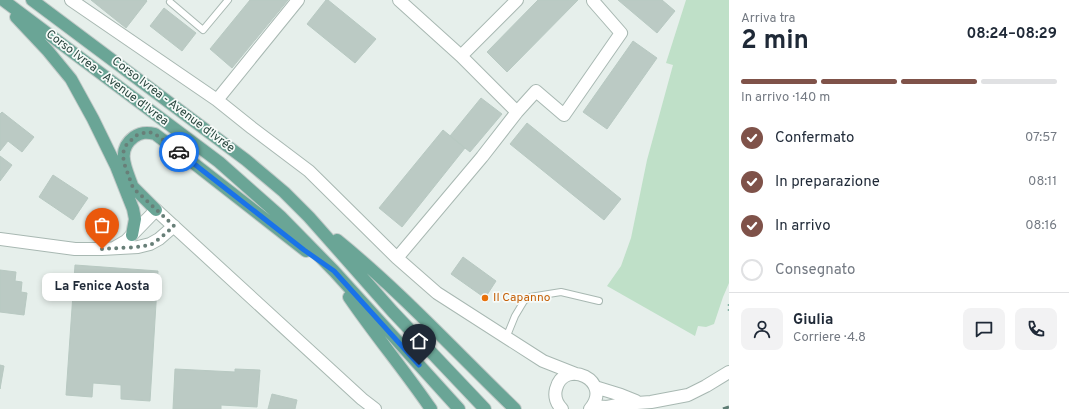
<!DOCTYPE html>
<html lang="it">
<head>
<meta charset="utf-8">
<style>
	:root { --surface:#fff; --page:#f2f2f3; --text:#1f2937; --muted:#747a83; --line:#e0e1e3; --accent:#7f5249 }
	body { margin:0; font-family:Overpass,sans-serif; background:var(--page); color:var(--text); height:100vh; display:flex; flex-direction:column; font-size:15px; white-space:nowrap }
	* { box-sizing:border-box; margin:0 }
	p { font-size:13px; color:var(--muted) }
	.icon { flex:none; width:22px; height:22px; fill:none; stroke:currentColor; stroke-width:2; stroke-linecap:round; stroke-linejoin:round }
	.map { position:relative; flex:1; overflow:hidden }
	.panel { display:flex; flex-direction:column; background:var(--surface); width:340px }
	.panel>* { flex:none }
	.pin { position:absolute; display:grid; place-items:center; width:34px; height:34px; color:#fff; margin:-41px -17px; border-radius:50% 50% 50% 0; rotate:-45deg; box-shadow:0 0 4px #0007 }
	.pin .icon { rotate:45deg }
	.courier { position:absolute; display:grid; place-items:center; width:40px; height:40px; margin:-20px; border:3px solid #1a73e8; border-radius:50%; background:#fff; color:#222; box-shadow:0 1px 5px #0007 }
	.bubble { position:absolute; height:28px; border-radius:8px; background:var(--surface); box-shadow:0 2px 6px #0003; font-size:13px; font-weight:700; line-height:28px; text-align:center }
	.overview em { font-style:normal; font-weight:700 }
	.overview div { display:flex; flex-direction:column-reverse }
	.overview { display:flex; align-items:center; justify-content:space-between; height:68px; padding:0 12px }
	h1 { font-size:26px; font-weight:700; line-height:30px }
	.bar { display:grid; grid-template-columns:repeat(4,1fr); gap:6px 4px; align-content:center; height:48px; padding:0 12px }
	.bar i { height:5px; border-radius:3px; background:var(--line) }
	.bar .current { background:var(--accent) }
	.bar p { grid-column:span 4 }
	.line { display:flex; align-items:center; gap:10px; padding:0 12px; border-top:1px solid var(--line) }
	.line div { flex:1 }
	.round { display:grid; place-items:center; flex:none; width:42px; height:42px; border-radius:8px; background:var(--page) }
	ol { padding:0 12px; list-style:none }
	li { display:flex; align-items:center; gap:12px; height:44px }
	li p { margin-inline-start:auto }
	li .icon { padding:4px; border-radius:50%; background:var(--accent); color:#fff; stroke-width:4 }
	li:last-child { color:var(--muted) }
	li i { width:22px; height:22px; border:2px solid var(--line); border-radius:50% }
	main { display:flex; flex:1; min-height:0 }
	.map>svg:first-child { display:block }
	.green { fill:#bfe0c8 }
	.building { fill:#bbcac4; stroke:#b8c9c2 }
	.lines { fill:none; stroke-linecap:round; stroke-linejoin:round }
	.lane-casing { stroke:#a8b8b2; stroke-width:8 }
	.street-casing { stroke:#a8b8b2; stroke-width:14 }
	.primary-casing { stroke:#c2cac8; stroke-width:14 }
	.path { stroke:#86b3a5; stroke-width:2.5; stroke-dasharray:2 3; stroke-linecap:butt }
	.lane { stroke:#fff; stroke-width:6 }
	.street { stroke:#fff; stroke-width:12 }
	.primary { stroke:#6aa596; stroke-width:12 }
	.rail { stroke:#5f7d75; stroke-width:3; stroke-dasharray:8 4; stroke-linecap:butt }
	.done { stroke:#687f78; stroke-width:4; stroke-dasharray:0 7.2 }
	.route { stroke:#1a73e8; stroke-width:5 }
	.food-dot { fill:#e8710a; stroke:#f7fbf9; stroke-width:1.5 }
	.labels { text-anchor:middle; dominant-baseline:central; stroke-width:3.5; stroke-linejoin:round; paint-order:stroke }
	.street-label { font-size:12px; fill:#24423a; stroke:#f7fbf9 }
	.food-label { font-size:12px; fill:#c56008; stroke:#f7fbf9; text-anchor:start }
</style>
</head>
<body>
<main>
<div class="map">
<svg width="729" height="409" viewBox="0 0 729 409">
	<rect width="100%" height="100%" fill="#e6efeb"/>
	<path class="green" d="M686,0H729V283L723,297L714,324L706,327L698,326L695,336L607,286L621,266L631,238L647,160L673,65L666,63Z"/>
	<path class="building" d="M91,0H146L147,1L126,28Z
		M250,0H288L232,68L210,49Z
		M326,0H328L376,39L355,63L307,24Z
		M538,0H578L507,72L487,52Z
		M618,0H662L675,11L657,33Z
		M164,8L196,33L182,51L150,26Z
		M633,41L657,58L607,129L583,112Z
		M481,98L502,114L470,152L450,136Z
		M2,112L34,137L22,152L8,141L0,151V114Z
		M527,123L621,199L604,220L510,144Z
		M443,130L465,148L402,227L379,208Z
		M0,156L12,165L0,181Z
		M53,175L88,198L73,220L39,197Z
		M463,257L496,281L485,298L451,274Z
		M75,265L158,271L150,401L121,399V385L93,383L92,397L66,395Z
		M0,270L16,272L15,281L22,282L21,292L27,293L24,315L0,312Z
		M0,365L4,366L0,389Z
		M175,369L235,372V369L260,370L257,407L221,405V409H173Z
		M272,394L297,400L295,409H268Z"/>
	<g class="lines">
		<g class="lane-casing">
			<path id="lane" d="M170,2L203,30L228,0
				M506,338L515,316L524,301L530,297L561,292L599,301"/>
		</g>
		<g class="street-casing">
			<path id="street" d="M71,0L217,100L252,128L309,171L397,258L437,293L543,361L576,374
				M461,56L517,0
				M217,100L298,0
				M517,112L536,91L564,115L621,33L593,1L594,0
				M0,239L75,249H102L138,247L150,244L159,239L174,226
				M114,248L126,241L156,210L362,399L375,409
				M397,258L482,157L517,112L461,56L399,0
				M595,387L621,395L636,401
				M593,406L607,407L623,404L651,402L688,395L706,386L729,372
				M562,409C556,403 554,397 556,389C564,357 614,381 590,409"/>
		</g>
		<g class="primary-casing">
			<path id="primary" d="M3,0L219,162L280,216L334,271L459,409
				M32,0L246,160L284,192L309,217L393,312L485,409
				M16,17L48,51L71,79L93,119L116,166L133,209L135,219L132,235
				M129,183L156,210
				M133,188C127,170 115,151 134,137C141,132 147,132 155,134L192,162L306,251
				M337,240C400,291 456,352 515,409
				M349,297C375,335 405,371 431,409"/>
		</g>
		<path class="path" d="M729,304V313"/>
		<use href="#lane" class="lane"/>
		<use href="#street" class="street"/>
		<use href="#primary" class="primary"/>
		<path class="rail" d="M723,409L729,407"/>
	</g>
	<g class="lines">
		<path class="done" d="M102,249C113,248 142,248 152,244C160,239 167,232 174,226L133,188L124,163L123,155L124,149L127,144L137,135L144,133L149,132L155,134L179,152"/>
		<path class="route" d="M179,152L304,250L334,271L419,365"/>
	</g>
	<circle class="food-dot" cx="485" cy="298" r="4"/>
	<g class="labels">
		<g class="street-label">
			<text transform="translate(107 78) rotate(37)">Corso Ivrea - Avenue d'Ivrea</text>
			<text transform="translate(173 105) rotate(37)">Corso Ivrea - Avenue d'Ivrée</text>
		</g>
		<g class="food-label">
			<text x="493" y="298">Il Capanno</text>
		</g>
	</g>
</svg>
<div class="pin" style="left:102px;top:249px;background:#ea580c"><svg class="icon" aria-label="bag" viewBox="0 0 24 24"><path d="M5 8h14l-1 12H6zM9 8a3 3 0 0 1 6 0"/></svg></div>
<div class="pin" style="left:419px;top:365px;background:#1f2937"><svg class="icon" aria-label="home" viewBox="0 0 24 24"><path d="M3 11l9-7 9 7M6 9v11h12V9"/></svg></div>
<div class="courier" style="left:179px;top:152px"><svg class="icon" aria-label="car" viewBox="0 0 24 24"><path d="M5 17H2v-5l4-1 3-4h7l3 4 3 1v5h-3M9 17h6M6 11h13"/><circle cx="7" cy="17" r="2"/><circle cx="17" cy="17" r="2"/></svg></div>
<div class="bubble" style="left:42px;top:273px;width:120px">La Fenice Aosta</div>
</div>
<section class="panel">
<div class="overview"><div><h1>2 min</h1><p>Arriva tra</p></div><em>08:24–08:29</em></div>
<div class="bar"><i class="current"></i><i class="current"></i><i class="current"></i><i></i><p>In arrivo · 140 m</p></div>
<ol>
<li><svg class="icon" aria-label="check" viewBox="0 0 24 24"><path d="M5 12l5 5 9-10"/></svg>Confermato<p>07:57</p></li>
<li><svg class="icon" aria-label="check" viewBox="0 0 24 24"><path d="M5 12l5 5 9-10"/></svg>In preparazione<p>08:11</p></li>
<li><svg class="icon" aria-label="check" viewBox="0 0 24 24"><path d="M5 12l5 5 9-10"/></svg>In arrivo<p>08:16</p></li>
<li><i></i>Consegnato</li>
</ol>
<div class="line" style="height:72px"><a class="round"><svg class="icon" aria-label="person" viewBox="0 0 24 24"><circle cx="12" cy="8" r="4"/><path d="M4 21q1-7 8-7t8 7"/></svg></a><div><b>Giulia</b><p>Corriere · 4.8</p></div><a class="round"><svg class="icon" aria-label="chat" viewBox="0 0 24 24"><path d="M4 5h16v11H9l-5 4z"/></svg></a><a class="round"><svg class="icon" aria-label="phone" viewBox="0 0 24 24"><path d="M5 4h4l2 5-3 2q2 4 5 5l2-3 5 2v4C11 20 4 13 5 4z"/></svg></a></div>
</section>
</main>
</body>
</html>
